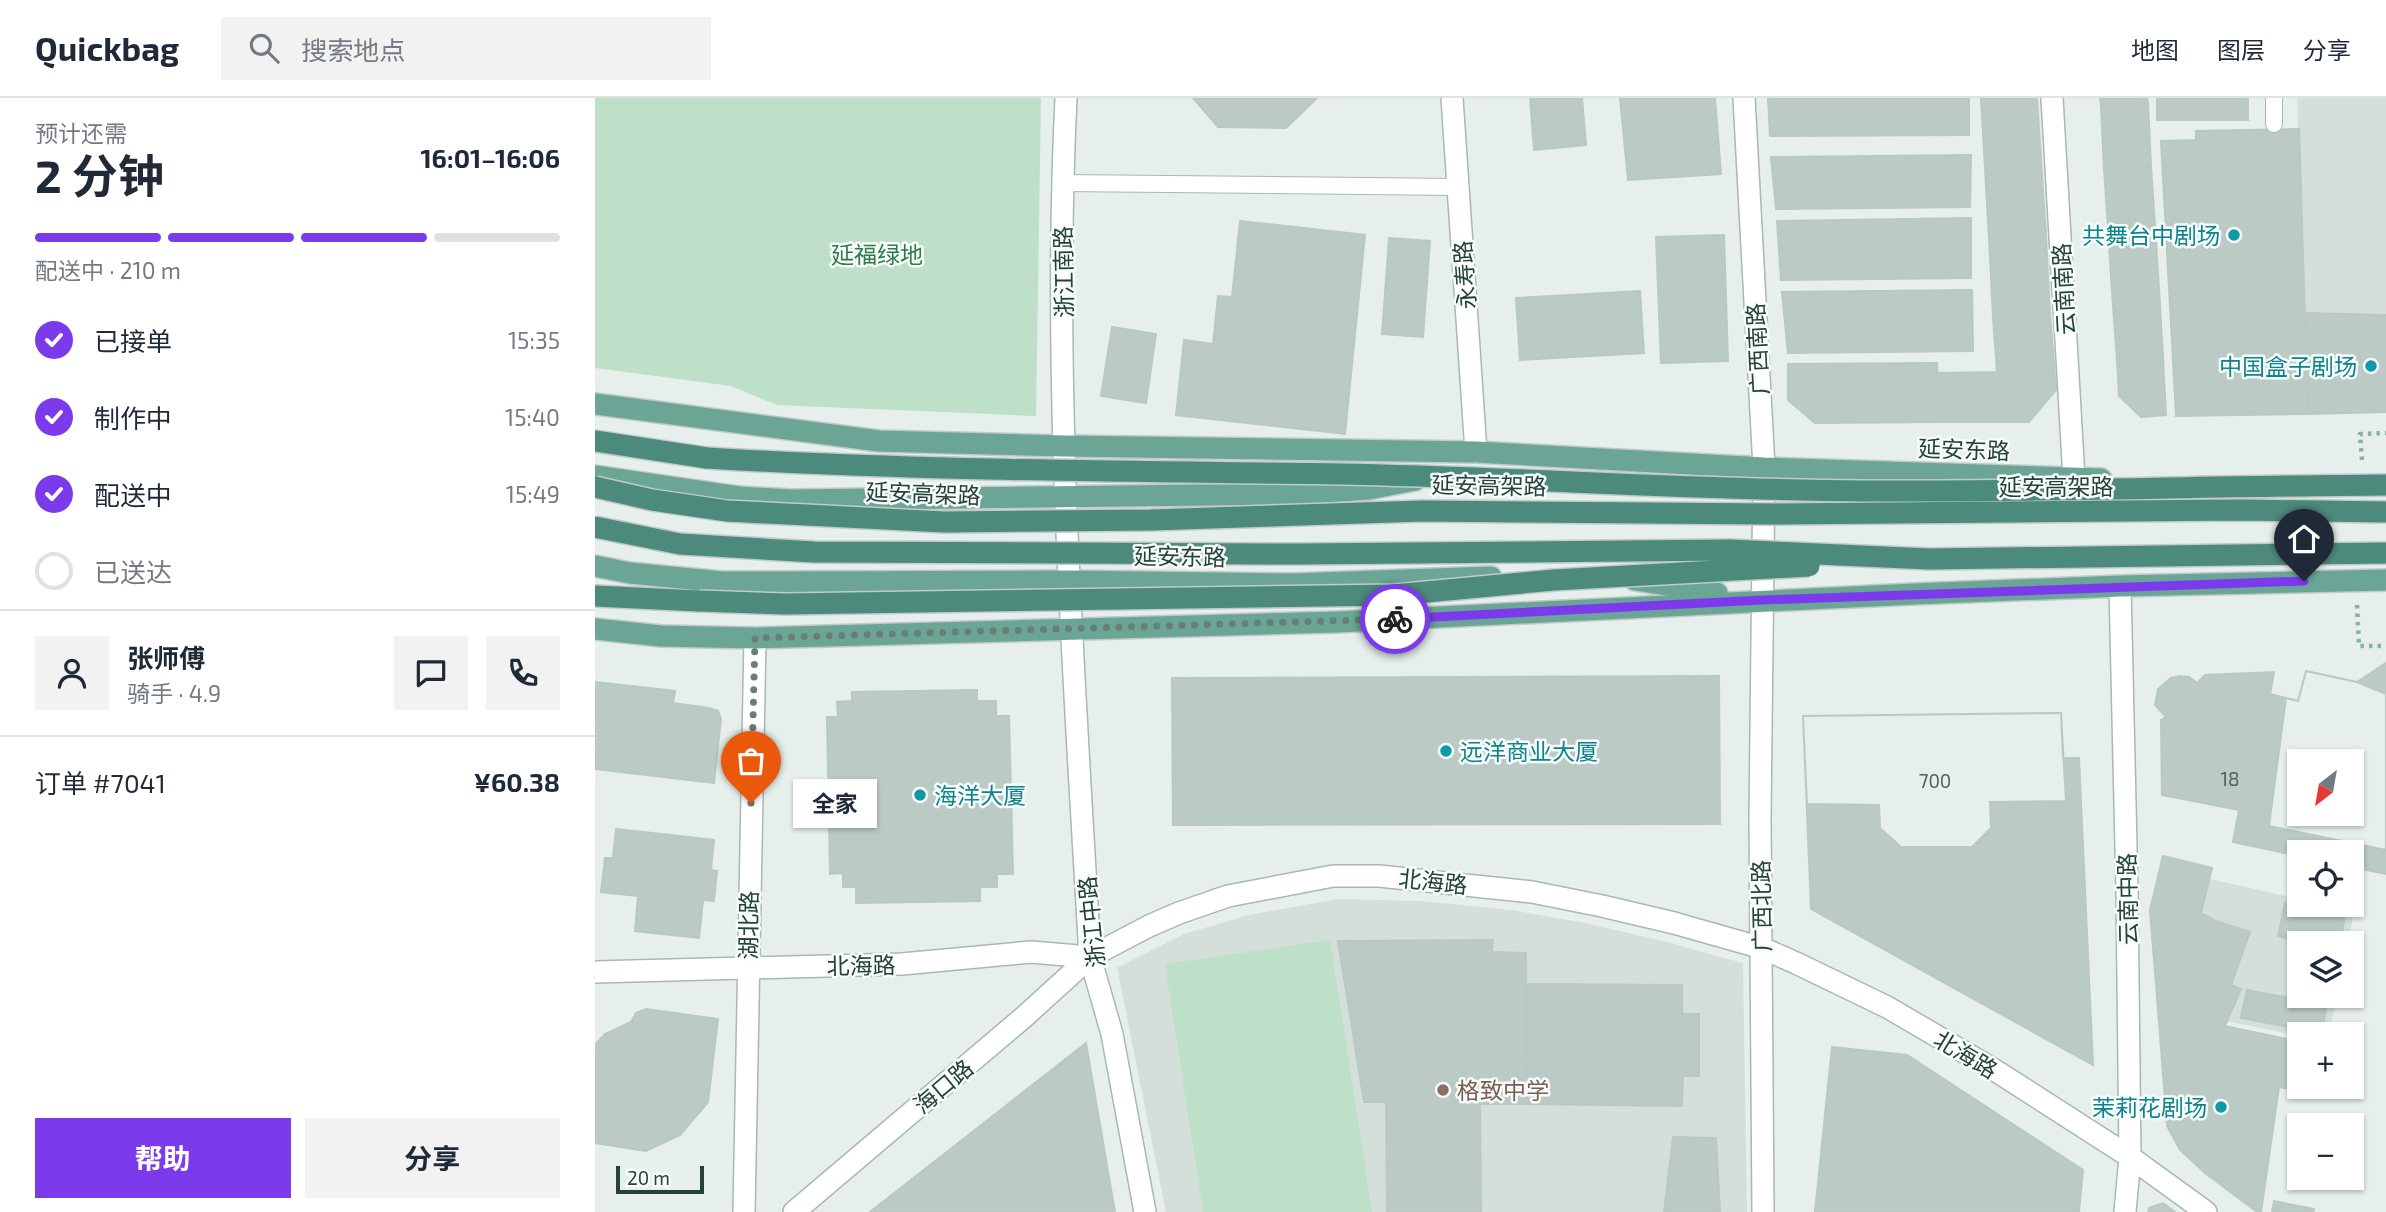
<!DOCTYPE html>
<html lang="zh">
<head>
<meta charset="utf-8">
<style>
	:root { --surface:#fff; --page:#f2f2f3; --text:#1f2937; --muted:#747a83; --line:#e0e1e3; --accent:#7c3aed }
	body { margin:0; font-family:"Exo 2","Noto Sans SC",sans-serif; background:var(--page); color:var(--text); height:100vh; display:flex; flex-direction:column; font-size:26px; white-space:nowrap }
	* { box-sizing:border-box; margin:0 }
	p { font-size:23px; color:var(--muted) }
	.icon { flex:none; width:38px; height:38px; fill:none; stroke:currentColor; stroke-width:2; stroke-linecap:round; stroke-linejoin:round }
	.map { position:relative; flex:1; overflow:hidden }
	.panel { display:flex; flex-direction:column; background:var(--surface); width:595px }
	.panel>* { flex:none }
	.needle { width:46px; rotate:211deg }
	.buttons { position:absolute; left:1692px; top:651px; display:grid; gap:14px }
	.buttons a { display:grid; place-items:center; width:77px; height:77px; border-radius:0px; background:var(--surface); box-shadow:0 2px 5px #0004; font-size:35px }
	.scale { position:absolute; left:21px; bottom:18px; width:88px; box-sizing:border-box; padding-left:7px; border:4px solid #24423a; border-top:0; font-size:19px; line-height:24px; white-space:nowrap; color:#24423a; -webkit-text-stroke:5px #f7fbf9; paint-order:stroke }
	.pin { position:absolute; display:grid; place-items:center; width:60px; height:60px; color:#fff; margin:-72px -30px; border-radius:50% 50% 50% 0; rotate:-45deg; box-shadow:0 0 7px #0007 }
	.pin .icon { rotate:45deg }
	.courier { position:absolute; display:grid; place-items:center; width:70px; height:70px; margin:-35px; border:5px solid #7c3aed; border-radius:50%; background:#fff; color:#222; box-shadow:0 2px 9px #0007 }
	.bubble { position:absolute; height:49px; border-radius:0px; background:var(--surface); box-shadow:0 2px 5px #0004; font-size:23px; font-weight:700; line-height:49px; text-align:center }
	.head em { font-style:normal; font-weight:700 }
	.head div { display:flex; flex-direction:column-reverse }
	.head { display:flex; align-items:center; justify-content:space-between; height:119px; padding:0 35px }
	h1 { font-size:46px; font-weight:700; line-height:52px }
	.bar { display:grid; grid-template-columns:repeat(4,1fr); gap:10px 7px; align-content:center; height:84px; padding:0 35px }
	.bar i { height:9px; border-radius:5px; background:var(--line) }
	.bar .selected { background:var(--accent) }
	.bar p { grid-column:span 4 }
	.line { display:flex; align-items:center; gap:18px; padding:0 35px; border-top:2px solid var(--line) }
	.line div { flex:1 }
	.round { display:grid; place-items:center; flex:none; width:74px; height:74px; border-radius:0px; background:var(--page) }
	ol { padding:0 35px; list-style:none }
	li { display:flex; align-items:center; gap:21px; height:77px }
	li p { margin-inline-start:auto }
	li .icon { padding:7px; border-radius:50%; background:var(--accent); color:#fff; stroke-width:4 }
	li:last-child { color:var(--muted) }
	li i { width:38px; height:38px; border:4px solid var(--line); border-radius:50% }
	.action { display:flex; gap:14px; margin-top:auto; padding:14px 35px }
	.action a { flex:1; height:80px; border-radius:0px; background:var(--accent); color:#fff; font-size:28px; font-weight:700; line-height:80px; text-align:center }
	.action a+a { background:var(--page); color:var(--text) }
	header { display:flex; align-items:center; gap:42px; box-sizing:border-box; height:98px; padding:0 35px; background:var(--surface); border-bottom:2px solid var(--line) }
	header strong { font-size:33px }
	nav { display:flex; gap:38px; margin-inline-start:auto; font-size:24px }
	.search { width:490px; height:63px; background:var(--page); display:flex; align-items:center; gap:18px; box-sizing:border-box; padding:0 24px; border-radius:0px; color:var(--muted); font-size:26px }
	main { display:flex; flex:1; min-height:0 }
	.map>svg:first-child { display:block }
	.built { fill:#d4dfda }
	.green { fill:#bfe0c8 }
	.building { fill:#bbcac4; stroke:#b8c9c2; stroke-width:2; fill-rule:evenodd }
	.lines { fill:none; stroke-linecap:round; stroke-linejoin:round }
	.service-casing { stroke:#a8b8b2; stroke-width:18 }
	.minor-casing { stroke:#a8b8b2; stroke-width:24 }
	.tertiary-casing { stroke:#a8b8b2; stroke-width:24 }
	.primary-casing { stroke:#c2cac8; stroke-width:24 }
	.trunk-casing { stroke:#c2cac8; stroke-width:24 }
	.path { stroke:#86b3a5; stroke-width:4.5; stroke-dasharray:3.5 5; stroke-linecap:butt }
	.service { stroke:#fff; stroke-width:16 }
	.minor { stroke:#fff; stroke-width:21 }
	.tertiary { stroke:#fff; stroke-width:21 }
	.primary { stroke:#6aa596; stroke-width:21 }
	.trunk { stroke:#4c8a7c; stroke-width:21 }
	.trunk-bridge-casing { stroke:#c2cac8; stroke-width:24; stroke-linecap:butt }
	.trunk-bridge { stroke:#4c8a7c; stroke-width:21 }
	.done { stroke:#687f78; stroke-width:7; stroke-dasharray:0 12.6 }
	.route { stroke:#7c3aed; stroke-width:9 }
	.culture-dot { fill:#0f9aa8; stroke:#f7fbf9; stroke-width:2.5 }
	.education-dot { fill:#8d6e63; stroke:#f7fbf9; stroke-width:2.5 }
	.labels { text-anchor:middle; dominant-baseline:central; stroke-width:5; stroke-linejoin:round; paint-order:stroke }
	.number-label { font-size:19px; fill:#4a645c }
	.culture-label { font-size:23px; fill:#0d838f; stroke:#f7fbf9; text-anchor:end }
	.park-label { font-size:23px; fill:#2d7a4b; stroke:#f7fbf9 }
	.street-label { font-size:23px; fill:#24423a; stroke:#f7fbf9 }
	.education-label { font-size:23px; fill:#785e54; stroke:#f7fbf9; text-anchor:start }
</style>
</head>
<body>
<header>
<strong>Quickbag</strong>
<div class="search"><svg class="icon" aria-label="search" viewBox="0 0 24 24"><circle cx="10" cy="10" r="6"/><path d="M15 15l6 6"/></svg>搜索地点</div>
<nav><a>地图</a><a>图层</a><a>分享</a></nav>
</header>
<main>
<section class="panel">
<div class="head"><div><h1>2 分钟</h1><p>预计还需</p></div><em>16:01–16:06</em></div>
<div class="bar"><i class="selected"></i><i class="selected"></i><i class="selected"></i><i></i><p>配送中 · 210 m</p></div>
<ol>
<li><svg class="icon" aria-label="check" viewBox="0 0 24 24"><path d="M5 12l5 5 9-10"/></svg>已接单<p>15:35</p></li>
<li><svg class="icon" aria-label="check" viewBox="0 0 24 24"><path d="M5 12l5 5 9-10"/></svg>制作中<p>15:40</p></li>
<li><svg class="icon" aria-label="check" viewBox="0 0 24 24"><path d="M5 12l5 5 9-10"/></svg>配送中<p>15:49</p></li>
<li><i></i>已送达</li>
</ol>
<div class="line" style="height:126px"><a class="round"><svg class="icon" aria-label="person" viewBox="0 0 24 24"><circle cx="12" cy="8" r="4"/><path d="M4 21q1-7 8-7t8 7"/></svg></a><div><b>张师傅</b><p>骑手 · 4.9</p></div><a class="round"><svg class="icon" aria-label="chat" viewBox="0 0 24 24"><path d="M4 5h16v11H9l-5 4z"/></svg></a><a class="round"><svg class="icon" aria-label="phone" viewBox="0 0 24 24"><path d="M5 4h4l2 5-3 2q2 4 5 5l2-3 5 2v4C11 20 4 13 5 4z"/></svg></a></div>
<div class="line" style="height:91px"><div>订单 #7041</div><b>¥60.38</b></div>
<div class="action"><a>帮助</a><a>分享</a></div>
</section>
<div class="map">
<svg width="1791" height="1114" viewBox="0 0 1791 1114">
	<rect width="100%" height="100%" fill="#e6efeb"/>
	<path class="built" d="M1702,0H1791V314L1713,316Z
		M1567,757L1617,770L1615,781L1704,801V807H1732L1759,813L1753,845H1704V898H1742L1734,936L1704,938L1632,923L1646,891L1636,887L1655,834L1621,823L1606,815L1588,810L1585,820L1555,812Z
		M743,801L825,803L917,812L990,825L1068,843L1148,865L1152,1114H571L522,870L589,836L654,817Z"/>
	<path class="green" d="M0,0H446L441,318L182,307L136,288L0,270Z
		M735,842L777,1114H608L570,866Z"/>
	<path class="building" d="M598,0H722L691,30L623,29Z
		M935,0H987L991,47L939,52Z
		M1025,0H1120L1126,76L1033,82Z
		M1173,0H1374V37L1175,38Z
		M1386,0H1442L1451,138L1394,140Z
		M1505,0H1552L1553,5L1506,8Z
		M1562,0H1653V22H1562Z
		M1553,5L1556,69L1509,71L1506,8Z
		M1704,31L1713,316L1581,318L1566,43L1601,42V33Z
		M1376,57L1375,109L1181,111L1176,59Z
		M1556,69L1560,128L1513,130L1509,71Z
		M1376,120V180L1186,182L1182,123Z
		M645,123L770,137L750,336L581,317L589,242L618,246L623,198L637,199Z
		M1560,128L1564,191L1517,194L1513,130Z
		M1129,137L1133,263L1066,265L1061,139Z
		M1451,138L1455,216L1398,219L1394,140Z
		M794,140L835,143L828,239L787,236Z
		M1564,191L1568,260L1522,262L1517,194Z
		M1377,192L1378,253L1193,255L1187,194Z
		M1045,193L1049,255L925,262L921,200Z
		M1710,215L1791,217V314L1713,316Z
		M1455,216L1461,292L1434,324H1345L1342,275L1402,274L1398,219Z
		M517,229L561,236L551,305L506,298Z
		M1568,260L1571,317L1546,319L1524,298L1522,262Z
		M1342,265L1345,324L1220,325L1193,302V266Z
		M1791,565V776L1757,769V754H1704V758L1638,744L1644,712L1567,697L1566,622L1571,619L1560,607L1563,591L1576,580L1585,578L1594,579L1602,585L1610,577L1679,574L1675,596L1703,603L1711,573L1762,584ZM1704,663H1757V716H1704Z
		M1711,573L1762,584L1791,596V752L1674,728L1691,600L1703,603ZM1704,663H1757V716H1704Z
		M1124,578L1125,726L578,727L577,580Z
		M0,584L80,593L78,605L114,610L123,613L126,621L119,685L0,671Z
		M382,592V603H401V618H414L418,776H402V789H385V803L261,805V789H248V775L235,776L232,619H243L242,604L257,603V594Z
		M1466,615L1471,703L1395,704L1396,730L1377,749H1306L1285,730L1284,707L1212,706L1208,618Z
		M1466,615L1468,660H1484L1498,967L1216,811L1208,618Z
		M21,731L119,742L116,772L122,773L119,803L108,802L104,840L40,833L43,798L6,794L10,760H18Z
		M1568,758L1617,770L1606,815L1587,810L1585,820L1555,812Z
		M1690,805L1750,819L1745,845H1712L1683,838Z
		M1587,810L1606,815L1621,823L1594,930L1564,924L1555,812L1585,820Z
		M1621,823L1655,834L1636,887L1646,891L1630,928L1619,935L1594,930Z
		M898,842L897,854L931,855L932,1006H885L886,1114H792L791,1004H769L743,843Z
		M1704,882V898H1734L1726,935L1646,920L1652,892L1700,901Z
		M932,886L1087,887V916H1104V978H1088L1087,1008L932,1006Z
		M51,911L123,921L113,1004L85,1037L51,1053L0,1045V947L10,936L36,924L41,915Z
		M1564,924L1619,935L1630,928L1701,943L1695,991L1684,989L1666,1114H1662L1610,1075L1585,1052L1572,1028Z
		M491,945L520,1114H275Z
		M1237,949L1312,957L1488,1072L1484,1114H1220Z
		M1078,1039L1121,1040L1125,1114H1069Z
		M1679,1103L1719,1111L1718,1114H1677Z
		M1568,1105L1580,1114H1553L1554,1110Z"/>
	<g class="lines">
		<g class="service-casing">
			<path id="service" d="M1679,0V26
				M467,85L863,89"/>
		</g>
		<g class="minor-casing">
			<path id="minor" d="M857,0L881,354
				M1149,0L1169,370L1165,720L1168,1114
				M1457,0L1479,381
				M1525,488L1532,793L1535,1059L1530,1114
				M495,859L517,936L550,1114
				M0,874L307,866L436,854L495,859L554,828L584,815L633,798L738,778H784L937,794L1007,808L1079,825L1167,850L1201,865L1292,909L1398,971L1535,1059L1611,1114
				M149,1114L160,540"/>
		</g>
		<g class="tertiary-casing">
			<path id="tertiary" d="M199,1114L429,919L495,859C479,574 457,286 471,0"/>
		</g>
		<g class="primary-casing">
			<path id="primary" d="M0,306L284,343L470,348L881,354L1169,370L1506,381
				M0,378L144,399L196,402L703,396L774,391L820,382
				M0,468L35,475L127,484L475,483L696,486L896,479
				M1040,482L1122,495
				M0,531L66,538L160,540L742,524L1319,496L1525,488L1791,482"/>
		</g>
		<g class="trunk-casing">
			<path id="trunk" d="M0,343L112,360
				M0,498L104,503"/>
		</g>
		<path class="path" d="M1767,362L1765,336L1791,335
			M1762,507L1764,548H1791"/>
		<use href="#service" class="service"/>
		<use href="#minor" class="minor"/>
		<use href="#tertiary" class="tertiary"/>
		<use href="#primary" class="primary"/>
		<use href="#trunk" class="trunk"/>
		<g class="trunk-bridge-casing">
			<path id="trunk-bridge" d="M112,360C322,373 533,373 744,376C919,379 1093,392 1268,393C1442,394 1617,388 1791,387
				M0,389L57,402L132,413L349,424L556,422L827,413L1176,416L1648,412L1791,414
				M0,429L85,446L219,454L705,456L1135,452L1334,461L1791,455
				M104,503L190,506L799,497L959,482L1214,468"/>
		</g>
		<use href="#trunk-bridge" class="trunk-bridge"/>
	</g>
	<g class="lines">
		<path class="done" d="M156,705L160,540L800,521"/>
		<path class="route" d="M800,521L1167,502L1709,483"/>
	</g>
	<g class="culture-dot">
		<circle cx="1639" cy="137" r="7"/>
		<circle cx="1776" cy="268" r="7"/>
		<circle cx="851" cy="653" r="7"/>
		<circle cx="325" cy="697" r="7"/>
		<circle cx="1626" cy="1009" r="7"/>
	</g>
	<circle class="education-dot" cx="848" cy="992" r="7"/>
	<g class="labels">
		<g class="number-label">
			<text x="1635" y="680">18</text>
			<text x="1340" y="682">700</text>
		</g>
		<g class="culture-label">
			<text x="1625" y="137">共舞台中剧场</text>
			<text x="1762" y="268">中国盒子剧场</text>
			<text x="865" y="653" text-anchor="start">远洋商业大厦</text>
			<text x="339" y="697" text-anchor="start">海洋大厦</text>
			<text x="1612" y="1009">茉莉花剧场</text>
		</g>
		<g class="park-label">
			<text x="282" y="156">延福绿地</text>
		</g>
		<g class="street-label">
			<text transform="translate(468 174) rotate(-91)">浙江南路</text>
			<text transform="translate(869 177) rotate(-94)">永寿路</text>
			<text transform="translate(1468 191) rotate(-93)">云南南路</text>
			<text transform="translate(1162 251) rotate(-93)">广西南路</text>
			<text transform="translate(1369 351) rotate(2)">延安东路</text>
			<text transform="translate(894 387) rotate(1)">延安高架路</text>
			<text x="1461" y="388">延安高架路</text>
			<text transform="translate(328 395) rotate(2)">延安高架路</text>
			<text transform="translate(585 458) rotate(1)">延安东路</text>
			<text transform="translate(838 783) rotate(6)">北海路</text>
			<text transform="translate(1532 801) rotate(-91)">云南中路</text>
			<text transform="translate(1166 808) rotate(-91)">广西北路</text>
			<text transform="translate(496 824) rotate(-96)">浙江中路</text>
			<text transform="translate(153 827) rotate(-89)">湖北路</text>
			<text transform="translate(266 867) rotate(-1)">北海路</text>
			<text transform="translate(1371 956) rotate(31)">北海路</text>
			<text transform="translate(348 988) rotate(-40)">海口路</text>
		</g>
		<g class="education-label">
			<text x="862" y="992">格致中学</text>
		</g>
	</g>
</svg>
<div class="buttons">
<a><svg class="needle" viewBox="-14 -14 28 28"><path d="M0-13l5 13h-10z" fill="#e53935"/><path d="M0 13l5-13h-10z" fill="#747a83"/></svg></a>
<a><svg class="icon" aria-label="locate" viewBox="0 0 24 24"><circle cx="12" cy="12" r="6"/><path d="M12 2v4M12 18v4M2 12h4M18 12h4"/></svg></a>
<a><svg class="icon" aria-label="layers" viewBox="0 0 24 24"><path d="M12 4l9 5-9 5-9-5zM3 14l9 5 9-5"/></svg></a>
<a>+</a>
<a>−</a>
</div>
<div class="scale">20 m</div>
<div class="pin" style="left:156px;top:705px;background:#ea580c"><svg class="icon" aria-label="bag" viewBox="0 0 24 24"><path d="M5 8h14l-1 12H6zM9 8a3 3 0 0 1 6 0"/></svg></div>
<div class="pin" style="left:1709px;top:483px;background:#1f2937"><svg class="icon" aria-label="home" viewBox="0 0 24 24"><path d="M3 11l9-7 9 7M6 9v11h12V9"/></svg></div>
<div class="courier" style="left:800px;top:521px"><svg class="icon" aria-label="bike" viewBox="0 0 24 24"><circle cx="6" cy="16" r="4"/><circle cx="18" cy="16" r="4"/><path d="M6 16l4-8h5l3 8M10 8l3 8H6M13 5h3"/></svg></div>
<div class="bubble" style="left:198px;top:681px;width:84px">全家</div>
</div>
</main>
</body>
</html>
